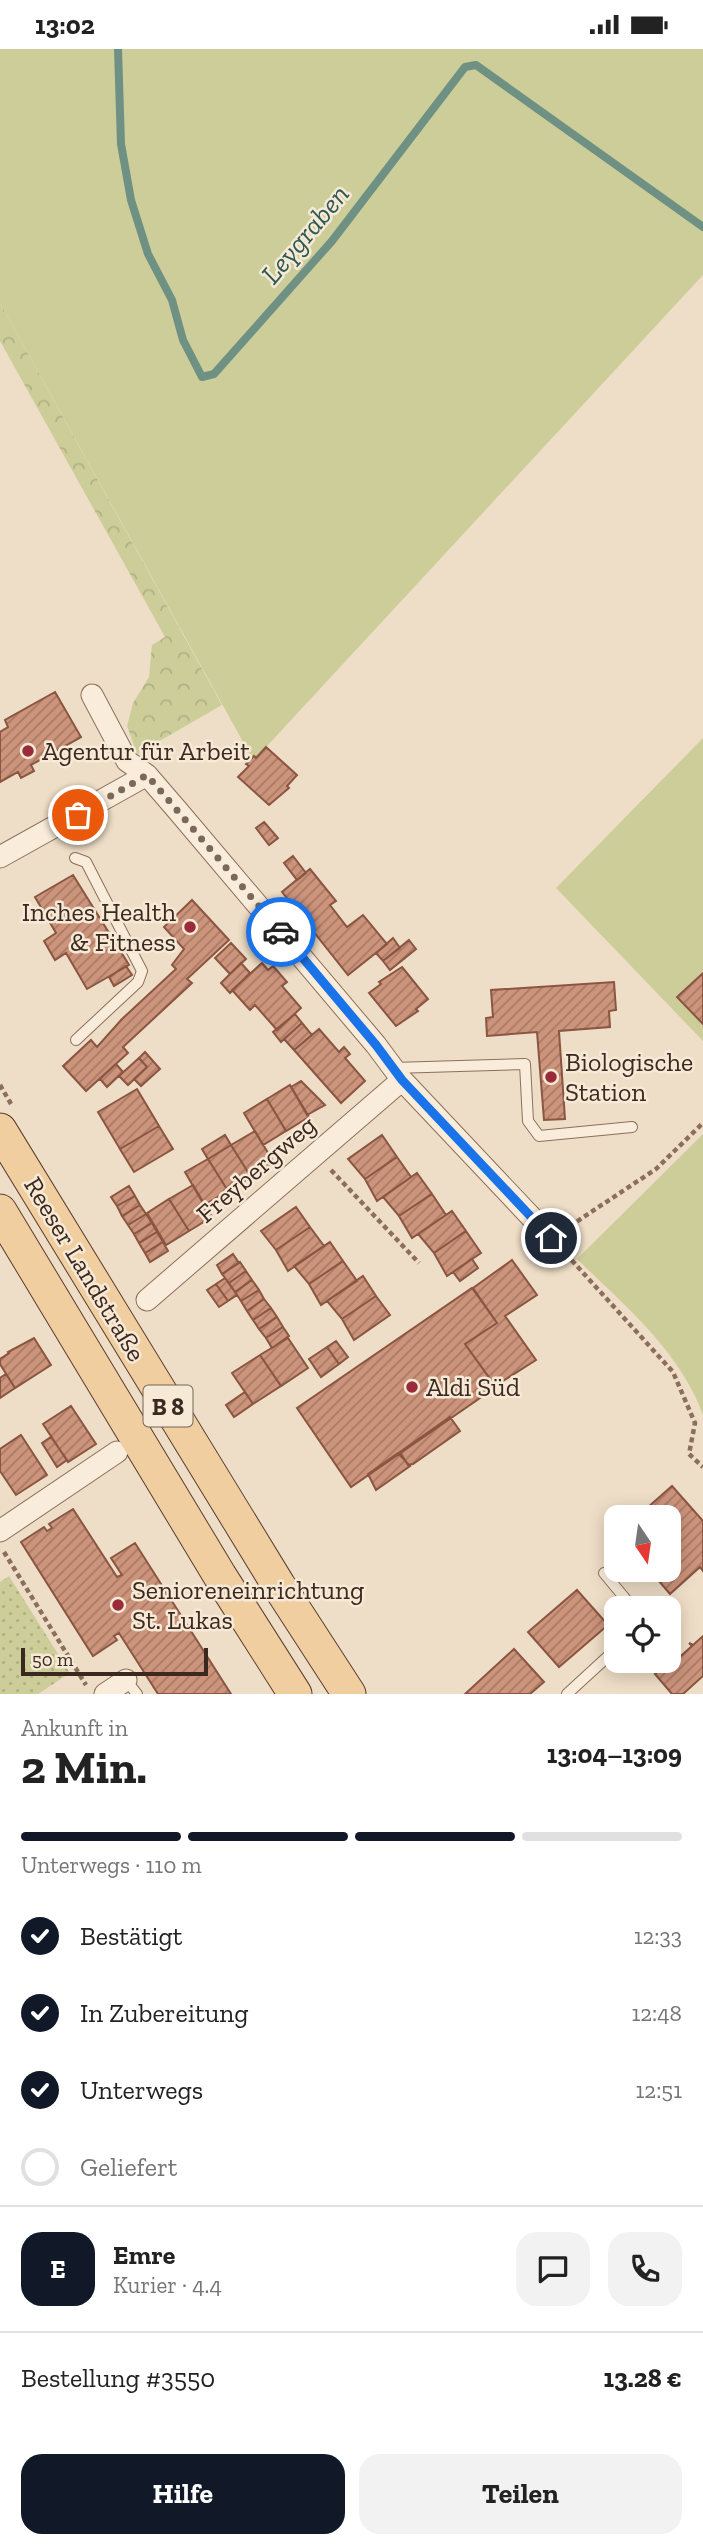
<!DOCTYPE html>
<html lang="de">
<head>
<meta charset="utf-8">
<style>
	:root { --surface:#fff; --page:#f2f2f2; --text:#222; --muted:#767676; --line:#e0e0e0; --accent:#111827 }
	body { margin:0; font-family:"Zilla Slab",serif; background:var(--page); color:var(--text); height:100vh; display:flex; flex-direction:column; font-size:26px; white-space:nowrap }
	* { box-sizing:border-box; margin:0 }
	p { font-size:23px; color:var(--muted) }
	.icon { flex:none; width:38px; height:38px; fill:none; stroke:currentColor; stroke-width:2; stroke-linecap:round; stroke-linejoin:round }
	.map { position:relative; height:1645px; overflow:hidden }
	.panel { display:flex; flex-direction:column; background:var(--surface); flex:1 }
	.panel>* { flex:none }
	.needle { width:46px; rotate:167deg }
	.fabs { position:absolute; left:604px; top:1456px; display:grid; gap:14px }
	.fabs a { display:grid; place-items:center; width:77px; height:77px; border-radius:14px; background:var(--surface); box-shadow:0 4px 18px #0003; font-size:35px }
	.scale { position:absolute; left:21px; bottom:18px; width:187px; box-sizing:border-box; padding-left:7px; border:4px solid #3b2920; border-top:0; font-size:19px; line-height:24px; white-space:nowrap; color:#3b2920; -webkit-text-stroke:5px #f6e9d6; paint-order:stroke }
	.pin { position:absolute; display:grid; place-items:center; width:60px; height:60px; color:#fff; margin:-30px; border:4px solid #fff; border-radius:50%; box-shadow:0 2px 7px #0007 }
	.courier { position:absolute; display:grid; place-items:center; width:70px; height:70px; margin:-35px; border:5px solid #1a73e8; border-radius:50%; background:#fff; color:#222; box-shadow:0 2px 9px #0007 }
	.head em { font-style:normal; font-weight:700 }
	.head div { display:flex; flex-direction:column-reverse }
	.head { display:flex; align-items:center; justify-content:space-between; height:119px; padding:0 21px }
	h1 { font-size:46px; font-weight:700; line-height:52px }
	.bar { display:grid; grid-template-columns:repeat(4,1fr); gap:10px 7px; align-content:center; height:84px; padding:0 21px }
	.bar i { height:9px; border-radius:5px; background:var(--line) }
	.bar .selected { background:var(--accent) }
	.bar p { grid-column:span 4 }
	.line { display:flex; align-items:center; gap:18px; padding:0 21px; border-top:2px solid var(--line) }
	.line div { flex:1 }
	.round { display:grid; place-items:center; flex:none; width:74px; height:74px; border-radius:21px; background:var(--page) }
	ol { padding:0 21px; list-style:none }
	li { display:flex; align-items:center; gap:21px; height:77px }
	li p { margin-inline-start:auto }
	li .icon { padding:7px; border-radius:50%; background:var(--accent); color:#fff; stroke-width:4 }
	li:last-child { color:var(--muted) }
	li i { width:38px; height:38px; border:4px solid var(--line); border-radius:50% }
	.action { display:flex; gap:14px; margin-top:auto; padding:14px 21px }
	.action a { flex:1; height:80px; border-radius:21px; background:var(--accent); color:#fff; font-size:28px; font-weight:700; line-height:80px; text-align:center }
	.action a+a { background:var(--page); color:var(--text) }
	.status { display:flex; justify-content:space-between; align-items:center; height:49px; padding:0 35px; background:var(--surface); direction:ltr }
	.status svg { height:19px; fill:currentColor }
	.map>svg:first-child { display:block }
	.grass { fill:#cdcd9a }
	.forest { fill:url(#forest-crowns) }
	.garden { fill:url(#garden-dots) }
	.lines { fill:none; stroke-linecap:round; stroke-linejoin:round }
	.stream { stroke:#6e9184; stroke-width:8 }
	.building { fill:url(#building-hatch); stroke:#8a5541; stroke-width:2 }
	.service-casing { stroke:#8b6f5c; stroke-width:12 }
	.minor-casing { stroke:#8b6f5c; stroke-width:23 }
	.primary-casing { stroke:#593e30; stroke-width:35 }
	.path { stroke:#8b6f5c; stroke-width:4.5; stroke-dasharray:5 3.5; stroke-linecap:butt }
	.service { stroke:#f9ecda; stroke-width:10 }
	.minor { stroke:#f9ecda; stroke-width:21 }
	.primary { stroke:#f1ce9f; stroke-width:33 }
	.done { stroke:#7a685a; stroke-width:7; stroke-dasharray:0 12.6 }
	.route { stroke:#1a73e8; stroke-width:9 }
	.poi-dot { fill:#9a2b39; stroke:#f6e9d6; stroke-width:2.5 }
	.labels { text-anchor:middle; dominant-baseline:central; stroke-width:5; stroke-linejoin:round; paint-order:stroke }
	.shield { fill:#f6e9d6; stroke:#736357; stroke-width:2 }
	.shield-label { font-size:24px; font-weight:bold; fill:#3b2920 }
	.poi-label { font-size:26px; fill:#3b2920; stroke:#f6e9d6; text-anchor:start }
	.street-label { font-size:26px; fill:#3b2920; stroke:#f6e9d6 }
	.water-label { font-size:28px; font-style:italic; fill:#2f5a52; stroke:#f6e9d6 }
</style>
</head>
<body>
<div class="status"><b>13:02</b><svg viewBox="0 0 49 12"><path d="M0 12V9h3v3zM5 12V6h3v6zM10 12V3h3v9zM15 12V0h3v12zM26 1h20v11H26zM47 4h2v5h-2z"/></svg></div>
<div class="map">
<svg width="703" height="1645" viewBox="0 0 703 1645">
	<defs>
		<pattern id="forest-crowns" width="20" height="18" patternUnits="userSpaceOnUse" patternTransform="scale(1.75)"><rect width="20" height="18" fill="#cdcd9a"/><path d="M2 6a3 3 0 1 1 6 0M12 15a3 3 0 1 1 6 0" fill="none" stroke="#b1b084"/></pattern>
		<pattern id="garden-dots" width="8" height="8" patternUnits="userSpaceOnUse" patternTransform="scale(1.75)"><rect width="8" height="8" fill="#cdcd9a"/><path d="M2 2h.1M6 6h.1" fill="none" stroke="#b1b084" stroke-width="1.8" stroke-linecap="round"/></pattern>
		<pattern id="building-hatch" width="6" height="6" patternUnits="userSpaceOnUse" patternTransform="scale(1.75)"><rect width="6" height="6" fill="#cd947c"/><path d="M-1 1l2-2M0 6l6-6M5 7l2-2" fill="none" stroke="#a87965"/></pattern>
	</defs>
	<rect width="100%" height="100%" fill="#efdec7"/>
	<path class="grass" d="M0,0H703V226L256,709L254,707L252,709L0,254Z
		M703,689V992L556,839Z
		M703,1085V1366C680,1302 625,1257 577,1210Z"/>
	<path class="forest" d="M0,254L222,656L137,705L127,677L133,654L149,628L152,596L165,588L0,292Z"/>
	<path class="garden" d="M9,1527L70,1624L38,1645H0V1533Z"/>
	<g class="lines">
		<path class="stream" d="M118,0L121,95L131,151L148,205L172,251L183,291L202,328L214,325L332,192L465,18L476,16L703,178"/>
	</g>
	<path class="building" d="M55,643L81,688L31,716L34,722L21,729L18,723L0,733V683L8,678L5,671Z
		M266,698L297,726L287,737L289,739L269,756L238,728L249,717L246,715L254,707L256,709Z
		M264,773L278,789L269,796L256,779Z
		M293,807L306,824L297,831L284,814Z
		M310,820L336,852L330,856L347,878L363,866L387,895L348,926L282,843Z
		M73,826L129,916L87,940L66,904L55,911L44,892L56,884L35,848Z
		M192,851L229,891L187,930L192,934L123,998L128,1004L86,1042L63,1017L91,991L97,998L122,970L176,920L172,916L184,900L164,878Z
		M393,889L400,899L383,912L376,904Z
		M409,891L416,900L390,921L383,912Z
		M231,894L246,910L230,925L215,909Z
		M241,914L250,924L230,944L221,934Z
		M262,914L268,921L273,917L287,933L282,937L301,959L277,981L255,956L250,961L232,941Z
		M126,917L132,926L114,937L109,928Z
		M402,918L428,950L416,960L418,962L396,977L369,944L381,935L379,933Z
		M703,924V975L677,948Z
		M614,933L616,961L609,962L610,978L559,982L565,1070L544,1071L537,983L487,987L486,969L493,968L491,941Z
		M295,965L302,974L281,993L273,983Z
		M302,974L312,986L294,1001L284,990Z
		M319,980L339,1003L344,998L350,1005L345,1009L365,1032L341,1054L294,1001Z
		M145,1003L160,1020L141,1037L134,1030L147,1018L139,1009Z
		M139,1009L147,1018L128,1036L119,1027Z
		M116,1015L123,1023L107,1038L100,1030Z
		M301,1032L325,1056L307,1066L291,1038Z
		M290,1036L309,1068L286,1082L267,1050Z
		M137,1040L159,1077L120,1100L98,1063Z
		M267,1050L286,1082L263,1096L244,1064Z
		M159,1077L173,1100L134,1123L120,1100Z
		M255,1082L274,1114L251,1128L231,1096Z
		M225,1086L231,1096L208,1110L202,1100Z
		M382,1086L397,1108L365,1130L348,1110Z
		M231,1096L251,1128L228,1142L208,1110Z
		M397,1108L411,1128L377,1152L365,1130Z
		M208,1110L228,1142L204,1156L185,1123Z
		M417,1124L432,1145L399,1167L383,1148Z
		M193,1136L212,1168L189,1182L169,1150Z
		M129,1137L135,1147L117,1157L111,1148Z
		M432,1145L446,1166L412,1189L399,1167Z
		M135,1147L140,1156L122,1167L117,1157Z
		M169,1150L189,1182L166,1196L147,1164Z
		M140,1156L146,1165L128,1176L122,1167Z
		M296,1158L310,1178L276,1201L261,1182Z
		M452,1162L466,1182L434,1204L418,1185Z
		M146,1165L152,1174L134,1185L128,1176Z
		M152,1174L157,1183L139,1194L134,1185Z
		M310,1178L324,1197L288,1222L276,1201Z
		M466,1182L481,1204L447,1227L434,1204Z
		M157,1183L163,1193L145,1204L139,1194Z
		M163,1193L168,1202L150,1213L145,1204Z
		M330,1193L343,1212L309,1235L294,1217Z
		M233,1205L239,1214L222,1225L217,1216Z
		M472,1210L478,1219L460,1232L453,1223Z
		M512,1211L537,1246L505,1267L536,1311L495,1337L465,1295L497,1274L473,1239Z
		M343,1212L357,1232L321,1256L309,1235Z
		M240,1213L246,1222L229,1234L222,1225Z
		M246,1222L252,1231L235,1243L229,1234Z
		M363,1227L376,1247L342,1270L327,1252Z
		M225,1229L237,1246L228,1252L216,1235Z
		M252,1231L259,1241L241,1252L235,1243Z
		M216,1235L228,1252L219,1258L207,1241Z
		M472,1239L497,1274L465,1295L496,1338L351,1438L297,1359Z
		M259,1241L264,1250L247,1262L241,1252Z
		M376,1247L390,1266L354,1291L342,1270Z
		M264,1250L271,1259L253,1271L247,1262Z
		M271,1259L277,1268L259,1280L253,1271Z
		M277,1268L283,1278L266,1289L259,1280Z
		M283,1278L289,1287L272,1299L266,1289Z
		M34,1289L51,1316L15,1339L0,1315V1310L9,1304L8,1303Z
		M288,1289L308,1319L281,1337L260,1306Z
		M336,1292L348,1308L339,1315L327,1298Z
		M327,1298L339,1315L321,1328L309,1310Z
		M260,1306L281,1337L253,1355L232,1324Z
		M6,1325L15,1339L0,1349V1329Z
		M245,1343L253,1355L234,1368L226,1356Z
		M71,1357L96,1395L68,1413L43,1375Z
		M450,1368L460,1382L413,1415L408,1416L400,1403Z
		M21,1386L47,1426L16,1446L0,1422V1400Z
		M51,1388L67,1411L57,1418L42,1394Z
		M398,1404L410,1417L376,1441L368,1425Z
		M672,1437L703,1472V1522L700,1518L670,1545L653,1525L657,1521H668V1468H648L652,1464L647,1459Z
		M73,1460L117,1528L122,1526L111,1509L135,1494L231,1645H158L119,1584L114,1587L117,1591L93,1607L21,1493L44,1478L47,1482L52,1479L49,1475Z
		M577,1541L608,1576L559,1618L528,1583Z
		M703,1587V1627L683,1645H672L655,1625L670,1611L673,1614L692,1597L689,1594L693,1596Z
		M514,1600L544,1633L530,1645H465Z"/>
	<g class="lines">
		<g class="service-casing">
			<path id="service" d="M75,809L86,813L142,922L138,933L76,991
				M393,1019L525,1015L528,1072L539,1087L632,1078
				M604,1524L633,1559
				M126,1631L137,1645
				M567,1645L616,1600"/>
		</g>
		<g class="minor-casing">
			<path id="minor" d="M92,646L127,712L147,726L178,762L376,996L402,1031L551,1189
				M0,808L147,726
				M147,1251L402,1031
				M0,1482L117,1403
				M105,1645L126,1631"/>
		</g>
		<g class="primary-casing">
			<path id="primary" d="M0,1081L279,1537L349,1645
				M0,1162L220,1527L295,1645"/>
		</g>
		<path class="path" d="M0,1036L11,1055
			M331,1121L419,1214
			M570,1177L656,1120L703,1074
			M566,1205L673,1323L695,1374L689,1405L703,1418
			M4,1503L86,1636"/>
		<use href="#service" class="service"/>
		<use href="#minor" class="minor"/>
		<use href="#primary" class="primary"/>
	</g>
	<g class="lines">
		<path class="done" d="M78,766L147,726L281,883"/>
		<path class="route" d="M281,883L376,996L402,1031L551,1189"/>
	</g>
	<g class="poi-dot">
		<circle cx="28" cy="702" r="7"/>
		<circle cx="190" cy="878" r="7"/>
		<circle cx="551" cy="1028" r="7"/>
		<circle cx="412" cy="1338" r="7"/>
		<circle cx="118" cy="1556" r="7"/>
	</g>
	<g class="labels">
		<rect class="shield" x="143.5" y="1336.5" width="49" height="41" rx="5"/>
		<g class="shield-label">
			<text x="168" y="1357">B 8</text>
		</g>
		<g class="poi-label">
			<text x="42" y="702">Agentur für Arbeit</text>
			<text x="176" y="863" text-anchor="end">Inches Health<tspan x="176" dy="30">&amp; Fitness</tspan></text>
			<text x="565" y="1013">Biologische<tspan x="565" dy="30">Station</tspan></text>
			<text x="426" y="1338">Aldi Süd</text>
			<text x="132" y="1541">Senioreneinrichtung<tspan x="132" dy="30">St. Lukas</tspan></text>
		</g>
		<g class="street-label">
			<text transform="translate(256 1120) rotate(-41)">Freybergweg</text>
			<text transform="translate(85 1220) rotate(59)">Reeser Landstraße</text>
		</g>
		<g class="water-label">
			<text transform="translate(305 185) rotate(-50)">Leygraben</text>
		</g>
	</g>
</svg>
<div class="fabs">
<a><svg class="needle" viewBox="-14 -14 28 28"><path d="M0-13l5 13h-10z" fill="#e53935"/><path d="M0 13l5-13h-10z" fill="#767676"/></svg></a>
<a><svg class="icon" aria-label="locate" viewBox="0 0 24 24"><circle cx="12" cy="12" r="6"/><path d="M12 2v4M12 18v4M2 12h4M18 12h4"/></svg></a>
</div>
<div class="scale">50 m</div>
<div class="pin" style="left:78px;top:766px;background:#ea580c"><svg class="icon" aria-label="bag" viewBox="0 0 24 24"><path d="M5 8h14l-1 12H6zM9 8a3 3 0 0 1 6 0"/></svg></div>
<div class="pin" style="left:551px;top:1189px;background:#1f2937"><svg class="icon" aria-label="home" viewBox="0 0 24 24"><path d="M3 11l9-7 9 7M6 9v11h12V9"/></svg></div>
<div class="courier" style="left:281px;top:883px"><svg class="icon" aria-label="car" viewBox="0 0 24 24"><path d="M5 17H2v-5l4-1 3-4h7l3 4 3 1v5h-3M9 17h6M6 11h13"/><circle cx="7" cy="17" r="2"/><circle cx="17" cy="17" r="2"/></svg></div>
</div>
<section class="panel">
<div class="head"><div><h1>2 Min.</h1><p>Ankunft in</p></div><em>13:04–13:09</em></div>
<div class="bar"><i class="selected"></i><i class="selected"></i><i class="selected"></i><i></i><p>Unterwegs · 110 m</p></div>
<ol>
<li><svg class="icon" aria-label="check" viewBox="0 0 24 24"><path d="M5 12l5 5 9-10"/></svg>Bestätigt<p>12:33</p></li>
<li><svg class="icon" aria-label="check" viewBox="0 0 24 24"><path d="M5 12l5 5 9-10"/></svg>In Zubereitung<p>12:48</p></li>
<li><svg class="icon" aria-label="check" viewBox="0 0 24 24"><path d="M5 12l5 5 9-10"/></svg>Unterwegs<p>12:51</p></li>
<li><i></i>Geliefert</li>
</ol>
<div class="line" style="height:126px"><b class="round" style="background:var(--accent);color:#fff">E</b><div><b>Emre</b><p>Kurier · 4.4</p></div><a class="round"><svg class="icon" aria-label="chat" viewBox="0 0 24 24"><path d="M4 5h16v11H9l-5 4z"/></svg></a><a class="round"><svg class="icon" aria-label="phone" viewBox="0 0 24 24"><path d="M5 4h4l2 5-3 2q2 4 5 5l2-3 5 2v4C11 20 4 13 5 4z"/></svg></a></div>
<div class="line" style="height:91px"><div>Bestellung #3550</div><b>13.28 €</b></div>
<div class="action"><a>Hilfe</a><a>Teilen</a></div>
</section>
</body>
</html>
